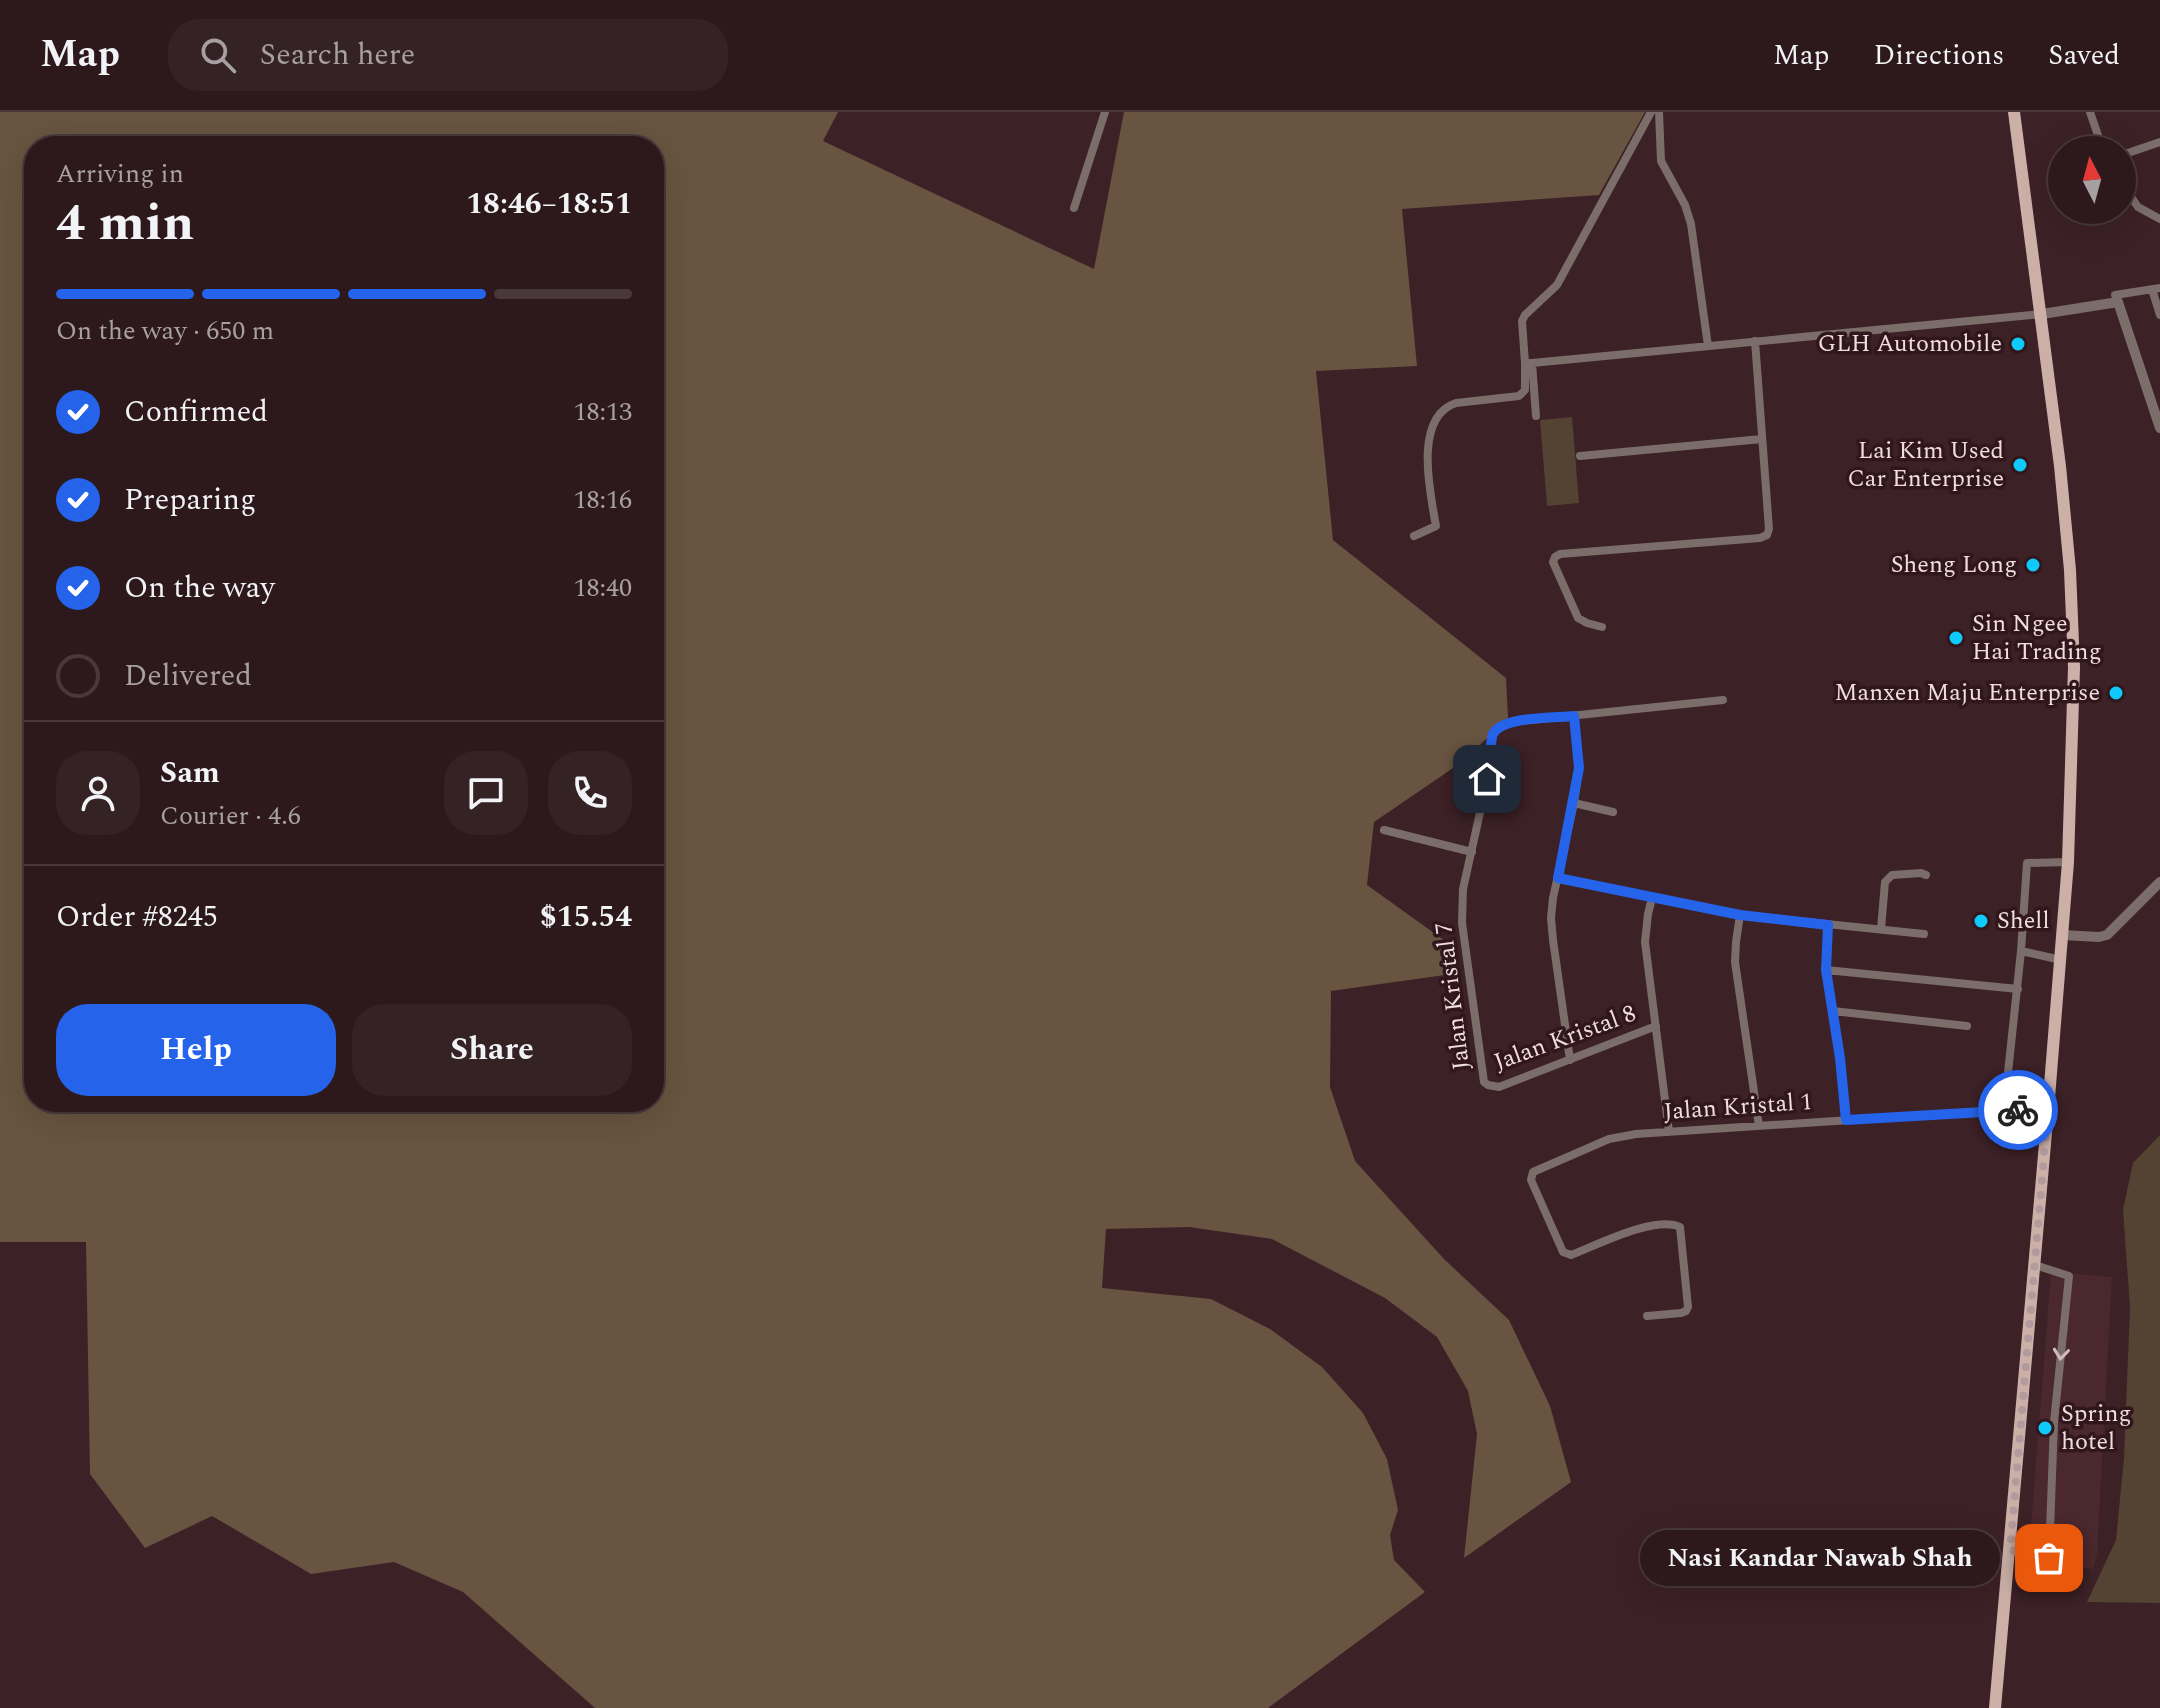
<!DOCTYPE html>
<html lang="en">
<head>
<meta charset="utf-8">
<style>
	:root { --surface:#2d191c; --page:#352225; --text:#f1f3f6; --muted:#a7a0a3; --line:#48383b; --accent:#2563eb }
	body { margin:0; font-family:Spectral,serif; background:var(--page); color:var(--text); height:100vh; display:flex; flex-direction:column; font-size:30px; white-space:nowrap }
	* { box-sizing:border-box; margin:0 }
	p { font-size:26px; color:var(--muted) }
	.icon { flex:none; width:44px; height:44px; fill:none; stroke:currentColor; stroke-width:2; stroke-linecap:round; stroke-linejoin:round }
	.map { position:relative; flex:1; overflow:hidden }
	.panel { position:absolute; left:24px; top:24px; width:640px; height:976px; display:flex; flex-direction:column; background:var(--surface); border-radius:32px; box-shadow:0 8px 32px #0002,0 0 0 2px var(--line) }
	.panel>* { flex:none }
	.needle { width:52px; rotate:354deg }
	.buttons { position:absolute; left:2048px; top:24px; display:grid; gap:16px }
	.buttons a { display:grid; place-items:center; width:88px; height:88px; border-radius:50%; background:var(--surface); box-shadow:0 8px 32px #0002,0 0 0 2px var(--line); font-size:40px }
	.pin { position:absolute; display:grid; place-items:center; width:68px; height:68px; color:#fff; margin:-34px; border-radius:16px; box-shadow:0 4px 12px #0006 }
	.courier { position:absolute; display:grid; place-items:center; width:80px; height:80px; margin:-40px; border:6px solid #2563eb; border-radius:50%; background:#fff; color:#222; box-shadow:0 2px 10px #0007 }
	.bubble { position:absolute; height:56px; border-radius:28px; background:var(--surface); box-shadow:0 8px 32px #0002,0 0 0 2px var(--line); font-size:26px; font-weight:700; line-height:56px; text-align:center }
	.headline em { font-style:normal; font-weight:700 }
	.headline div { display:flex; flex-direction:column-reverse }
	.headline { display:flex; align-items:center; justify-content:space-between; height:136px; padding:0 32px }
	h1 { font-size:52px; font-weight:700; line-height:60px }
	.bar { display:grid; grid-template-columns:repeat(4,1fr); gap:12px 8px; align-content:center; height:96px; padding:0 32px }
	.bar i { height:10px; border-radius:6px; background:var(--line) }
	.bar .on { background:var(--accent) }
	.bar p { grid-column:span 4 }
	.line { display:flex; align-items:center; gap:20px; padding:0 32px; border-top:2px solid var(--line) }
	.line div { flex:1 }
	.round { display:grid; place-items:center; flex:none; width:84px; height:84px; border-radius:32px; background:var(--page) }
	ol { padding:0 32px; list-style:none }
	li { display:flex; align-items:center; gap:24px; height:88px }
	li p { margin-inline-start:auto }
	li .icon { padding:8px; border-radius:50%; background:var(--accent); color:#fff; stroke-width:4 }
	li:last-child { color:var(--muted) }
	li i { width:44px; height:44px; border:4px solid var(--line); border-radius:50% }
	.primary-button { display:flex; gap:16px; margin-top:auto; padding:16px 32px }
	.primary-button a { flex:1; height:92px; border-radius:32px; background:var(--accent); color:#fff; font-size:32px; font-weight:700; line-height:92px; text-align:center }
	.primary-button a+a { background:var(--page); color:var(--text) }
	header { display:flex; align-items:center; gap:48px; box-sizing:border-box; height:112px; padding:0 40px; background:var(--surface); border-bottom:2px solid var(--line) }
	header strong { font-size:38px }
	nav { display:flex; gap:44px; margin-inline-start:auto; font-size:28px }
	.search { width:560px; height:72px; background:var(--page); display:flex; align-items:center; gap:20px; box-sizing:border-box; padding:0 28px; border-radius:32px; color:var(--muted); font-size:30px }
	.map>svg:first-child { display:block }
	.built { fill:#4a282e }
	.green { fill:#544333 }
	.forest { fill:#685440; fill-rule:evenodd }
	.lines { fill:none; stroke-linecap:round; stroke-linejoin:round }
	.minor { stroke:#7b6d69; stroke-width:8 }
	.tertiary { stroke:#7b6d69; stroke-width:10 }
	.primary { stroke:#ccb0a7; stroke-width:12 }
	.oneway { stroke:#cdbbbc }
	.done { stroke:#b19b9e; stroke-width:8; stroke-dasharray:0 14.4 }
	.route { stroke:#2563eb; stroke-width:10 }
	.poi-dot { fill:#0ecafa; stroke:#31171c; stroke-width:3 }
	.labels { text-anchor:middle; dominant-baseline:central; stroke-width:7; stroke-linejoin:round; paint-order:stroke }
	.poi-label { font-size:24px; fill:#f0dddf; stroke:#31171c; text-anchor:end }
	.street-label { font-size:24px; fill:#f0dddf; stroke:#31171c }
</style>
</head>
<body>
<header>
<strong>Map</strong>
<div class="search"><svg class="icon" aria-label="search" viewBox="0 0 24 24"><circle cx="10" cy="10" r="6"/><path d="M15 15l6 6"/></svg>Search here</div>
<nav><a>Map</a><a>Directions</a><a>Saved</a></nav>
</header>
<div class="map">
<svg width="2160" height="1596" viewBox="0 0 2160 1596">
	<rect width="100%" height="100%" fill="#3c2126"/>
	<path class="built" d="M2051,1160L2112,1165L2097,1443L2093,1457L2028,1451Z"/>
	<path class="green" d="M1572,305L1579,391L1547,394L1540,308Z
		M2160,1023V1491L2087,1490L2116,1428L2124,1346L2130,1195L2123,1098L2133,1051Z"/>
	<path class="forest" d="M0,0H838L823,29L1094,157L1124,0H1645L1599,83L1402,97L1417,254L1316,259L1333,428L1506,566L1508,606L1462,650L1374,710L1367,773L1455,836L1459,861L1331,879L1330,975L1355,1049L1444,1147L1509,1208L1550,1294L1571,1370L1464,1446L1477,1322L1468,1279L1437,1225L1385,1186L1272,1127L1189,1115L1106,1117L1102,1176L1211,1187L1270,1217L1322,1255L1363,1301L1387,1347L1398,1398L1390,1423L1394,1448L1425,1480L1268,1596H595L463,1480L394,1450L311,1462L212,1404L145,1436L90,1362L86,1130H0ZM34,34H654V990H34Z"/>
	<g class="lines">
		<path class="minor" d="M1659,0L1661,49L1685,93L1691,112L1708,234
			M2090,0L2103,38
			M2122,43L2160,30
			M2122,72L2138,95L2160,107
			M1074,96L1105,0
			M2152,177L2160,203
			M2115,183L2160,176
			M1532,251L2042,202
			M1536,304L1532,251H1525L1522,209L1525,203L1557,173L1651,0
			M1580,344L1762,327
			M1414,424L1436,414C1430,380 1413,305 1456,291L1519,284L1525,278V251
			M1602,515L1587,511L1578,506L1553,450L1555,445L1560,442L1760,426L1767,423L1769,417L1755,229
			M1574,691L1613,700
			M1384,718L1472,740
			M1558,766L1740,803L1924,822
			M1652,786L1648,802L1645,830L1669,1020
			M1740,803L1736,830L1735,850L1759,1014
			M1828,813L1826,858L1840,946L1846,1008
			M1881,817L1885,770L1892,763L1921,761L1926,763
			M2021,839L2061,848
			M1826,858L2018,877
			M1833,899L1967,914
			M1656,914L1499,975L1488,973L1484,970L1462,811L1463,777L1491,651V626L1498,616L1511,610L1723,588
			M1570,948L1553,828L1551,806L1553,786L1574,691L1579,656L1574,604
			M2004,998L2021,839L2027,751L2068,750
			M1647,1204L1681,1201L1686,1199L1688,1195L1680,1115C1655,1103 1597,1133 1571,1143L1563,1140L1531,1068L1533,1060L1609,1027L1636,1022L2004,998H2048
			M2010,1438L2049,1446L2054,1310L2069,1164L2035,1153"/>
		<path class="tertiary" d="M2042,202L2118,190L2160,316
			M2062,823L2099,825L2107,823L2160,770"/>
		<path class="primary" d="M1995,1596L2048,998L2068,750L2074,555L2070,458L2060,354L2014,0"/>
	</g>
	<defs><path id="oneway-chevron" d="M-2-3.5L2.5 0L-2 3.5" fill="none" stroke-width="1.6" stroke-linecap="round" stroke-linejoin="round" transform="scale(2)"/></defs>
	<use class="oneway" href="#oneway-chevron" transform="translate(2061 1242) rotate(96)"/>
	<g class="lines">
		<path class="done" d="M2018,998H2048L2010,1438L2049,1446"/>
		<path class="route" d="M1487,667C1490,657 1490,628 1493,622C1502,604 1555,606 1574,604L1579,656L1558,766L1740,803L1828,813L1826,858L1840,946L1846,1008L2018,998"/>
	</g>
	<g class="poi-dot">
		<circle cx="2018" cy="232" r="8"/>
		<circle cx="2020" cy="353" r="8"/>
		<circle cx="2033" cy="453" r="8"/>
		<circle cx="1956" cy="526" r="8"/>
		<circle cx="2116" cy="581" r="8"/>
		<circle cx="1981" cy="809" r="8"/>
		<circle cx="2045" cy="1316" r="8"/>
	</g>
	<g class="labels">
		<g class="poi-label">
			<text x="2002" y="232">GLH Automobile</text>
			<text x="2004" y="339">Lai Kim Used<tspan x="2004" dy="28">Car Enterprise</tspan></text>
			<text x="2017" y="453">Sheng Long</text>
			<text x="1972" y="512" text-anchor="start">Sin Ngee<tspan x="1972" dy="28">Hai Trading</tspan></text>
			<text x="2100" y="581">Manxen Maju Enterprise</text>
			<text x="1997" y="809" text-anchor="start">Shell</text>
			<text x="2061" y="1302" text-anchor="start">Spring<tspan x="2061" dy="28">hotel</tspan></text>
		</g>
		<g class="street-label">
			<text transform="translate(1453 884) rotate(-97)">Jalan Kristal 7</text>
			<text transform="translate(1565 926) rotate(-20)">Jalan Kristal 8</text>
			<text transform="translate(1738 995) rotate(-4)">Jalan Kristal 1</text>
		</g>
	</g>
</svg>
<div class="buttons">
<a><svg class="needle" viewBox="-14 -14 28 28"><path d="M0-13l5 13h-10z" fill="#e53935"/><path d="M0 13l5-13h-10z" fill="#a7a0a3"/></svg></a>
</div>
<div class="pin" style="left:2049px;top:1446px;background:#ea580c"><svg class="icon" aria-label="bag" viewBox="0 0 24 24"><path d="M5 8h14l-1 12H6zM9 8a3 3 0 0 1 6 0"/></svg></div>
<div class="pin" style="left:1487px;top:667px;background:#1f2937"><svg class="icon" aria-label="home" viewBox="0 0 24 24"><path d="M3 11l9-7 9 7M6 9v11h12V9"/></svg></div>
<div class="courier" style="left:2018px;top:998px"><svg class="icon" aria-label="bike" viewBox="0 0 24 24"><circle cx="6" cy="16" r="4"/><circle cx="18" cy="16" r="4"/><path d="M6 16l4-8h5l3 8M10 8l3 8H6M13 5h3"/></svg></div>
<div class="bubble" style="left:1640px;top:1418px;width:360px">Nasi Kandar Nawab Shah</div>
<section class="panel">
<div class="headline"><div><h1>4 min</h1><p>Arriving in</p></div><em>18:46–18:51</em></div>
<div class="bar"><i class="on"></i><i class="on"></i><i class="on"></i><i></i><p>On the way · 650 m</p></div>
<ol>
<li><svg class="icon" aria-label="check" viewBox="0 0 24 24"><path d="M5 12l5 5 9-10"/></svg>Confirmed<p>18:13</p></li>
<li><svg class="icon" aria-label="check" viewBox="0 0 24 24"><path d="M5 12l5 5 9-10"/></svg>Preparing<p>18:16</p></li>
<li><svg class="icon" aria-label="check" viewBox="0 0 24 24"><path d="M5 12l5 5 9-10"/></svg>On the way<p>18:40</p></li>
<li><i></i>Delivered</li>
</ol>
<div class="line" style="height:144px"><a class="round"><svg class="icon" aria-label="person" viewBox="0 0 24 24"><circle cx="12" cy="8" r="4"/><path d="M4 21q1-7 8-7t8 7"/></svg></a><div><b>Sam</b><p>Courier · 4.6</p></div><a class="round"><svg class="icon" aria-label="chat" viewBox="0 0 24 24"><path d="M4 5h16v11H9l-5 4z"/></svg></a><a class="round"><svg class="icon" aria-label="phone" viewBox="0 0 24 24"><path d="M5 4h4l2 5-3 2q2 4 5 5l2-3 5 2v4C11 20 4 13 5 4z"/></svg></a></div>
<div class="line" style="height:104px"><div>Order #8245</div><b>$15.54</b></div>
<div class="primary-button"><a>Help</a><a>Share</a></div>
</section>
</div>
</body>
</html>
